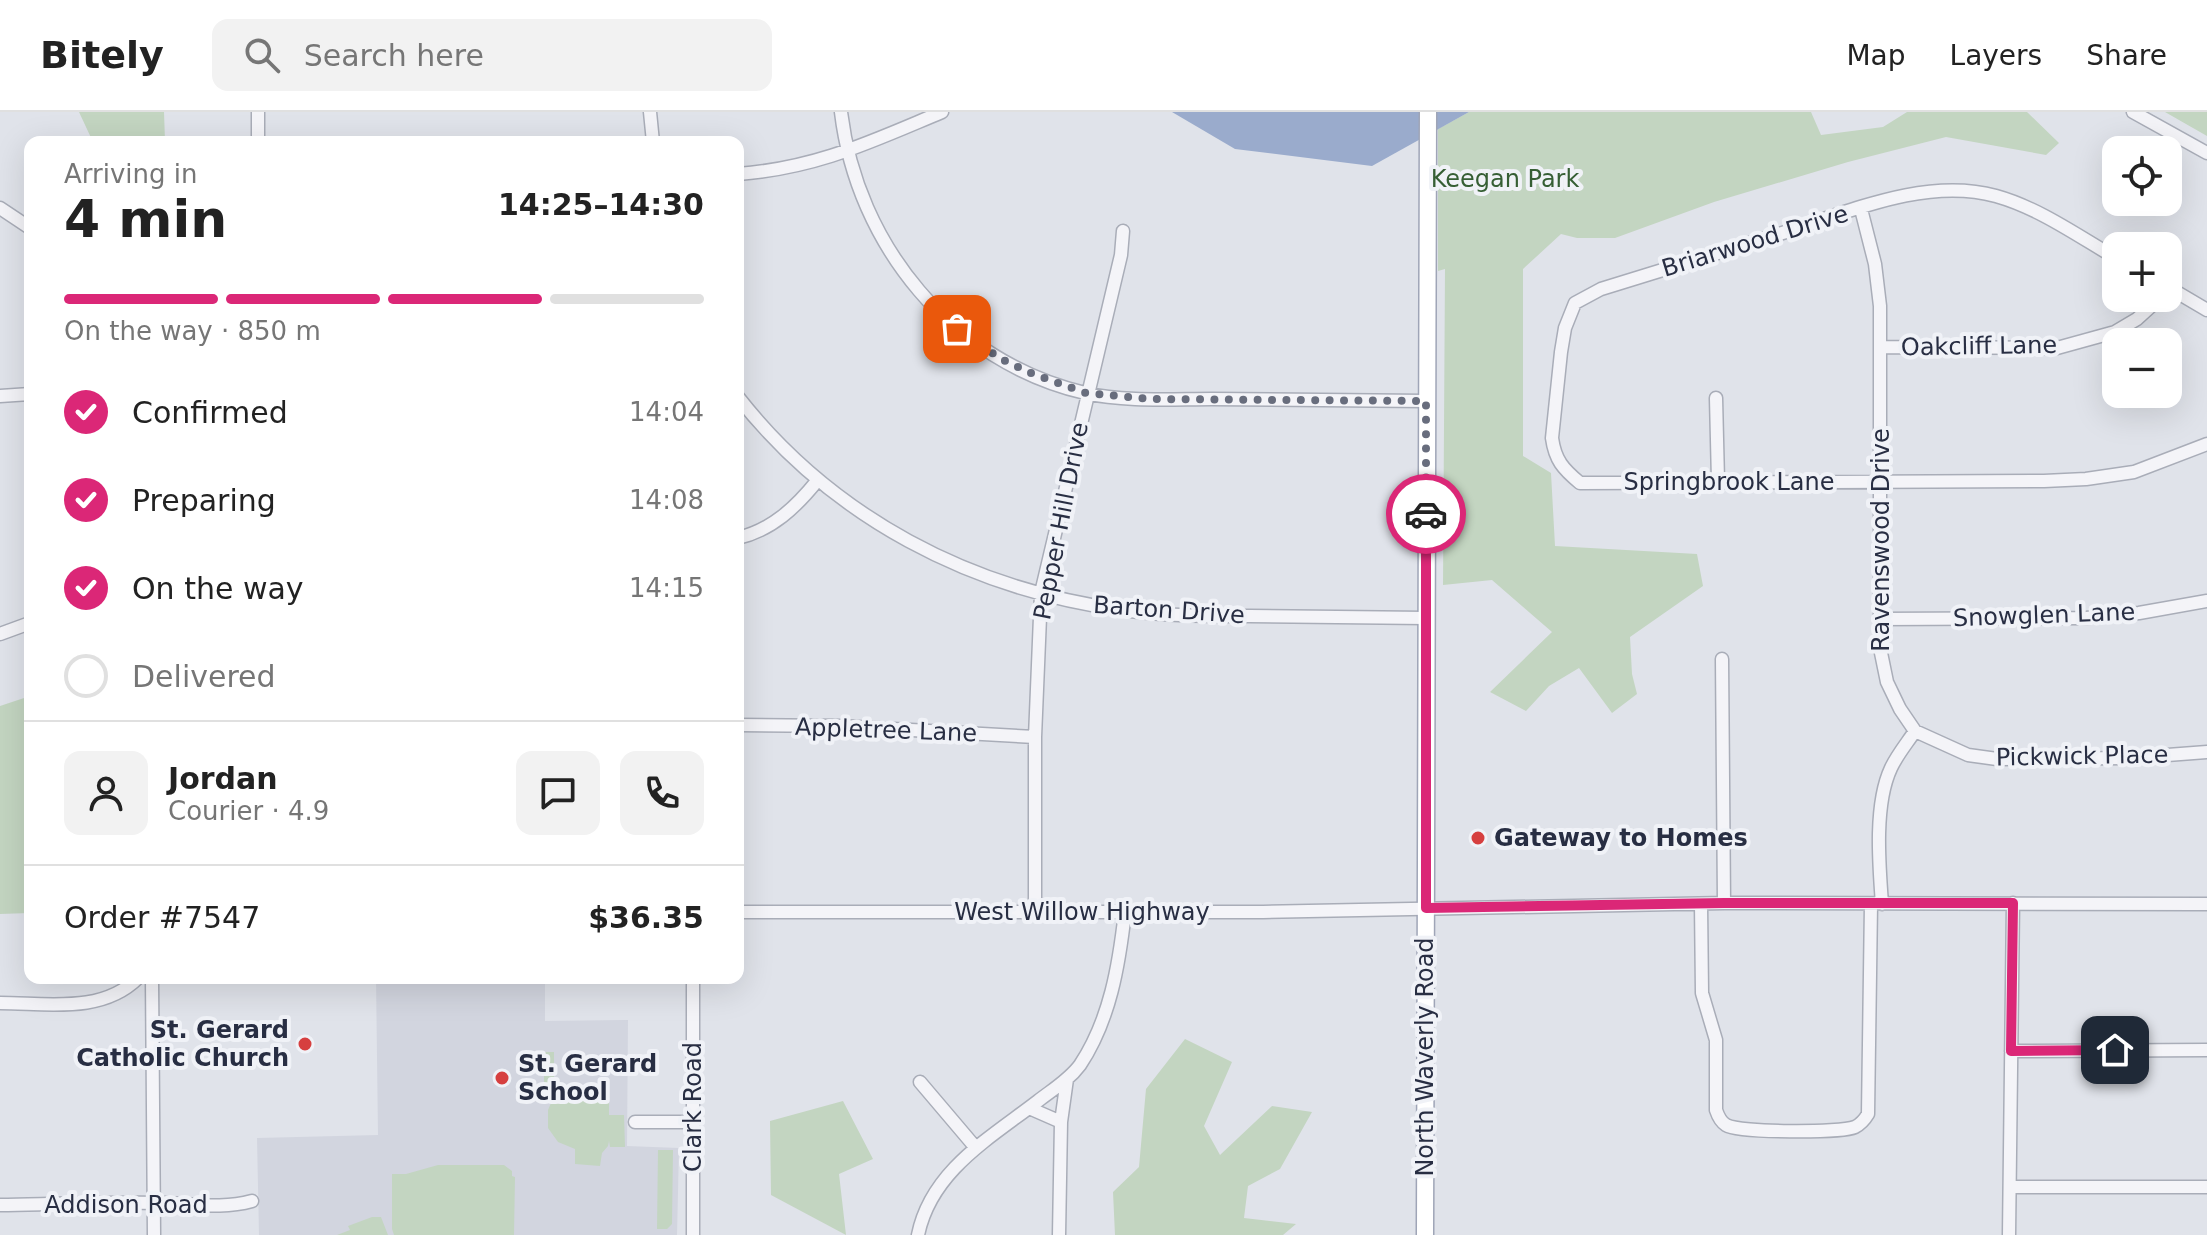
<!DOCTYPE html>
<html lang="en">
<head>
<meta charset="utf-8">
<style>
	:root { --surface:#fff; --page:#f2f2f2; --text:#222; --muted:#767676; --line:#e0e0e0; --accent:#db2777 }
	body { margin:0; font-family:"DejaVu Sans",sans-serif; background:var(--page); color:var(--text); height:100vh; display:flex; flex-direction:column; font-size:30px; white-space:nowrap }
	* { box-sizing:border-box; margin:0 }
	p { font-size:26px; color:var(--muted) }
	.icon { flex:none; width:44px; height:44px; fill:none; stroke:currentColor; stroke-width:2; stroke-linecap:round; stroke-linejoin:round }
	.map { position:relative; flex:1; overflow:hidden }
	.details { position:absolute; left:24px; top:24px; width:720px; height:848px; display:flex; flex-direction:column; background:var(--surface); border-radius:16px; box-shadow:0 8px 32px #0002 }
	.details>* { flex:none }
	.buttons { position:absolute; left:2102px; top:24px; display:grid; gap:16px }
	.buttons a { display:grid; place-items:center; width:80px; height:80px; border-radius:16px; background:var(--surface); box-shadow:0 8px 32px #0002; font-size:40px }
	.pin { position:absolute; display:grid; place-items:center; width:68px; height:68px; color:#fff; margin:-34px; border-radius:16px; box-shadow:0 4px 12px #0006 }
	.courier { position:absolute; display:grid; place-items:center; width:80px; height:80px; margin:-40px; border:6px solid #db2777; border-radius:50%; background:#fff; color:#222; box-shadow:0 2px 10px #0007 }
	.overview em { font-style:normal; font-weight:700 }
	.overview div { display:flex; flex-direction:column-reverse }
	.overview { display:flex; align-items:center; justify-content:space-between; height:136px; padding:0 40px }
	h1 { font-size:52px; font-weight:700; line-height:60px }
	.bar { display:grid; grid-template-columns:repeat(4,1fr); gap:12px 8px; align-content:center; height:96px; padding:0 40px }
	.bar i { height:10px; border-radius:6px; background:var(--line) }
	.bar .current { background:var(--accent) }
	.bar p { grid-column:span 4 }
	.line { display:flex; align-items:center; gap:20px; padding:0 40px; border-top:2px solid var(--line) }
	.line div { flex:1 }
	.round { display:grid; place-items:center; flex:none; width:84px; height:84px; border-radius:16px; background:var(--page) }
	ol { padding:0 40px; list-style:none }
	li { display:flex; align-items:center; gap:24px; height:88px }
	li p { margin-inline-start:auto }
	li .icon { padding:8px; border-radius:50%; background:var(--accent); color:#fff; stroke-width:4 }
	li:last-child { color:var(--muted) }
	li i { width:44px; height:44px; border:4px solid var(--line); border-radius:50% }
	header { display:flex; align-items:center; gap:48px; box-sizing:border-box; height:112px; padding:0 40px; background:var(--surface); border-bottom:2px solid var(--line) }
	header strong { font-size:38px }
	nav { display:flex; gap:44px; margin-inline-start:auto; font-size:28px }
	.search { width:560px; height:72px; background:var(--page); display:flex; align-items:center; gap:20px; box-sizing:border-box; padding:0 28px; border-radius:16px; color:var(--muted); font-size:30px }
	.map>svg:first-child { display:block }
	.built { fill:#d2d5df }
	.green { fill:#c3d5c1 }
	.water { fill:#9aabcc }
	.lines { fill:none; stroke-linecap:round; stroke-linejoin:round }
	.minor-casing { stroke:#a9adb8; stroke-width:15 }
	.major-casing { stroke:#9fa5b7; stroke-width:19 }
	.minor { stroke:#f4f4f8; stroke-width:12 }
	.major { stroke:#fff; stroke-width:16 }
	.done { stroke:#686d7d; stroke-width:8; stroke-dasharray:0 14.4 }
	.route { stroke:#db2777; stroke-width:10 }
	.poi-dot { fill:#d63f3f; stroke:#f0f2f7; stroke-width:3 }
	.labels { text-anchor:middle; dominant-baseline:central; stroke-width:8; stroke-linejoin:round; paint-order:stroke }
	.park-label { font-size:24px; fill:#365f34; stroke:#f0f2f7 }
	.street-label { font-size:24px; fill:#282e43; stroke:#f0f2f7 }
	.poi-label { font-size:24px; font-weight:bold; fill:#282e43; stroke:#f0f2f7; text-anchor:start }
</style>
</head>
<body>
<header>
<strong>Bitely</strong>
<div class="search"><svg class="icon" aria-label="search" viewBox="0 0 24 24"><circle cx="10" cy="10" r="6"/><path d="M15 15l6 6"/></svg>Search here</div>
<nav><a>Map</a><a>Layers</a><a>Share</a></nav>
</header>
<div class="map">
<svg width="2207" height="1123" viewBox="0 0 2207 1123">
	<rect width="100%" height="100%" fill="#e0e3ea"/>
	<path class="built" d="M376,866H545V909L628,908L627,1034L679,1036L677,1123H259L257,1026L378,1023Z"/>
	<path class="green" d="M79,0H164L165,29L93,30Z
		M1469,0H1811L1821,23L1883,15L1907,0H2027L2059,31L2046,43L1946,25L1848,50L1714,90L1615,126H1577L1561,122L1523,157V344L1551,361L1555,434L1697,442L1703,474L1630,525L1632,562L1637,582L1612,601L1579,556L1549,574L1526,599L1490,580L1552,520L1492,468L1443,473L1445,157L1438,159V17Z
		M2165,0H2207V24Z
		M30,584V801L0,802V594Z
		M1185,927L1232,950L1204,1014L1220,1043L1272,994L1312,1000L1280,1057L1248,1074L1244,1106L1296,1112L1283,1123H1115L1113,1080L1139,1055L1146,977Z
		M544,940H554V975H544Z
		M573,977H609V1003H624L625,1035H610L609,1029L608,1034L602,1041L600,1054L575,1052V1037L558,1030L548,1016V998L554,984Z
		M843,989L873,1047L839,1062L846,1123L771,1083L770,1009Z
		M658,1038H673L672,1112L667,1117H657Z
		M438,1053H504L512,1059V1064L515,1065L514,1123H394L392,1117V1062H406Z
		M372,1105H381L388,1123H337L350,1118L348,1114Z"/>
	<path class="water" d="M1172,0H1469L1372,54L1235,37Z"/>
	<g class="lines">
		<g class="minor-casing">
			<path id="minor" d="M650,0L653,30
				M841,0C857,133 952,250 1085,281C1125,290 1171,287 1212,287C1283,288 1354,289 1426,289
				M2133,0L2207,41
				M258,30V0
				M738,62C817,56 870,30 942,0
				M0,96L30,116
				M1861,97L1875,152L1880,194V536L1887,570L1900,597L1915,619L1968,643L1997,647L2128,646L2207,640
				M2116,146C2078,124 2039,96 1996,84C1924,64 1844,102 1776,123C1718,141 1659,159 1601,177L1575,191L1565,216L1561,240L1552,326C1555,348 1563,357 1580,371L2044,369L2086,367L2134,360L2207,332
				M2168,175L2207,198
				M1881,235L2057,236L2115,220L2137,207L2160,186
				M0,284L30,282
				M738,285C833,406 970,477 1122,498C1164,504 1207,504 1250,504C1309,505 1368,505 1426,506
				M1716,286L1718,369
				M738,426C772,418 796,395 817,369
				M1880,507L2086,506L2139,501L2207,489
				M0,522L30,511
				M1722,547L1724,791
				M738,613L840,614L1035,625
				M1701,792L1702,881L1716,928V998C1718,1004 1721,1010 1726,1013C1739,1021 1841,1021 1855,1015C1861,1012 1865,1007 1868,1002L1871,792
				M1882,792C1879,752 1874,692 1891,656C1897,643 1907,631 1915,619
				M1035,799V625L1041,481L1121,143L1123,119
				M738,800H1263L1724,791L2207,792
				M152,866L154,1123
				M0,891C47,891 102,902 138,866
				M2011,939L2207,938
				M920,970L976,1036
				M1029,996L1061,1010
				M635,1010H693
				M2010,1075H2207
				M0,1093C55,1092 111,1090 166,1091C196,1092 223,1097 252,1089
				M693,1123V866
				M918,1123C931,1059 990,1026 1038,989C1052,978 1069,968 1080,953C1110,908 1119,853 1125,800
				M1059,1123L1061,1010L1067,967
				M2009,1123L2013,791"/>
		</g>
		<g class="major-casing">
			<path id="major" d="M1425,1123L1428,0"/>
		</g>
		<use href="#minor" class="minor"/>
		<use href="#major" class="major"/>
	</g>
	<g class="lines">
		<path class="done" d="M957,217L1001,247L1033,262L1086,281L1151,287L1426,289V402"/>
		<path class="route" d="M1426,402V796L1724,791H2013L2011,939L2115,938"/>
	</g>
	<g class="poi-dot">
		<circle cx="1478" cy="726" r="8"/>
		<circle cx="305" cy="932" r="8"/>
		<circle cx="502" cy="966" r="8"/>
	</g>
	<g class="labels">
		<g class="park-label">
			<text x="1505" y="67">Keegan Park</text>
		</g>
		<g class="street-label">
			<text transform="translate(1755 129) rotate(-17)">Briarwood Drive</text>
			<text transform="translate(1979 234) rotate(-1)">Oakcliff Lane</text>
			<text x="1729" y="370">Springbrook Lane</text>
			<text transform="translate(1061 409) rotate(-79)">Pepper Hill Drive</text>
			<text transform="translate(1881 428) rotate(-90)">Ravenswood Drive</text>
			<text transform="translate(1169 498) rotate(4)">Barton Drive</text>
			<text transform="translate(2044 503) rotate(-2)">Snowglen Lane</text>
			<text transform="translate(886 618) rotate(2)">Appletree Lane</text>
			<text transform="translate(2082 644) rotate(-1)">Pickwick Place</text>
			<text x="1082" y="800">West Willow Highway</text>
			<text transform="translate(1425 945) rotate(-90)">North Waverly Road</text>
			<text transform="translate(693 995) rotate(-90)">Clark Road</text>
			<text x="126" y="1093">Addison Road</text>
		</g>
		<g class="poi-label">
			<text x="1494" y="726">Gateway to Homes</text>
			<text x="289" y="918" text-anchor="end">St. Gerard<tspan x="289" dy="28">Catholic Church</tspan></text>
			<text x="518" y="952">St. Gerard<tspan x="518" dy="28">School</tspan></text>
		</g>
	</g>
</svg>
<div class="buttons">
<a><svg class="icon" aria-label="locate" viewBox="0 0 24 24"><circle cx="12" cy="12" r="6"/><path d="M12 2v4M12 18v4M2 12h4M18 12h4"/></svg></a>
<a>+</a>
<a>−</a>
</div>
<div class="pin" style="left:957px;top:217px;background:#ea580c"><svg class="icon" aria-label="bag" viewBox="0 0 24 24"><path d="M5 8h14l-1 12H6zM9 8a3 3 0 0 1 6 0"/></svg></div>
<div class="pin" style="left:2115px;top:938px;background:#1f2937"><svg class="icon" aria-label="home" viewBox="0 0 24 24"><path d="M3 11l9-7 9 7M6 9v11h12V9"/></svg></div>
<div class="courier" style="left:1426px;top:402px"><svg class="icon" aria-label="car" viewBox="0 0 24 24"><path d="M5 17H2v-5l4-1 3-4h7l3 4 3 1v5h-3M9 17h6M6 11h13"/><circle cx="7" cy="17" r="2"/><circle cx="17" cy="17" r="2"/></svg></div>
<section class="details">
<div class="overview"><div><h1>4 min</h1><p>Arriving in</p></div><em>14:25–14:30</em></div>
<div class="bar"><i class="current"></i><i class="current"></i><i class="current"></i><i></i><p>On the way · 850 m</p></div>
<ol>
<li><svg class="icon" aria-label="check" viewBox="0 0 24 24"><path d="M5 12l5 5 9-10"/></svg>Confirmed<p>14:04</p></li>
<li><svg class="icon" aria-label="check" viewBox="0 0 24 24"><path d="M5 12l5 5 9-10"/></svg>Preparing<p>14:08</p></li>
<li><svg class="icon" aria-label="check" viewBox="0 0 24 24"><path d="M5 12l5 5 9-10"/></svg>On the way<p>14:15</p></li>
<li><i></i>Delivered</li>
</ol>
<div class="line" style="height:144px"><a class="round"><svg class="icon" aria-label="person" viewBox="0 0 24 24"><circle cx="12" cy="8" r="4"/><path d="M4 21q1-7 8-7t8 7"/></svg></a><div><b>Jordan</b><p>Courier · 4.9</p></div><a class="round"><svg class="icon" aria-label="chat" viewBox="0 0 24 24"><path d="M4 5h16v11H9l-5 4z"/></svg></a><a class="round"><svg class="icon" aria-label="phone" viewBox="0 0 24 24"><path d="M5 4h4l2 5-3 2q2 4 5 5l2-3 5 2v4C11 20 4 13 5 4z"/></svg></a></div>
<div class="line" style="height:104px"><div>Order #7547</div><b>$36.35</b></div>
</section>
</div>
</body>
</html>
